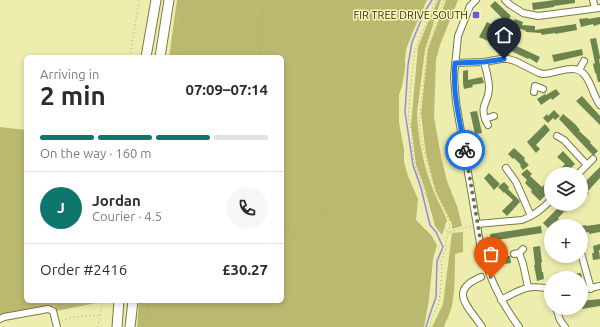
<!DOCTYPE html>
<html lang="en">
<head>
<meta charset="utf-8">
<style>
	:root { --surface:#fff; --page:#f7f7f7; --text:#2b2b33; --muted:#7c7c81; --line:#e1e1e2; --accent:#0f766e }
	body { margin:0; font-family:Ubuntu,sans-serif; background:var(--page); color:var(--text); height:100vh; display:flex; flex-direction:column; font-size:15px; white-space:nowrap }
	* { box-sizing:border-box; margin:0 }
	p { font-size:13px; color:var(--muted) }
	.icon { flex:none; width:22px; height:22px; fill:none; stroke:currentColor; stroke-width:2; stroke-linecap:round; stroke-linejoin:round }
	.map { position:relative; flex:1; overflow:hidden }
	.panel { position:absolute; left:24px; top:55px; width:260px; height:248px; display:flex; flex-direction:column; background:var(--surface); border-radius:6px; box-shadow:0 2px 6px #0003 }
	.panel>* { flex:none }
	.controls { position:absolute; left:544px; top:167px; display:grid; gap:8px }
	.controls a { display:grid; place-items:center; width:44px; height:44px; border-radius:50%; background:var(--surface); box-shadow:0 2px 6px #0003; font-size:20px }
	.pin { position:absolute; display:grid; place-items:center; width:34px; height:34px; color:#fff; margin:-41px -17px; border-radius:50% 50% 50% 0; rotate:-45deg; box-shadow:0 0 4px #0007 }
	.pin .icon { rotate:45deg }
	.courier { position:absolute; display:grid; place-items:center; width:40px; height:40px; margin:-20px; border:3px solid #1a73e8; border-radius:50%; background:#fff; color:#222; box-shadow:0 1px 5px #0007 }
	.headline em { font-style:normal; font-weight:700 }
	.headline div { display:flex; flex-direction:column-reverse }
	.headline { display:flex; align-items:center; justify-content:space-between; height:68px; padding:0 16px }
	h1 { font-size:26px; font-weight:700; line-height:30px }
	.bar { display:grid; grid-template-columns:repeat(4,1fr); gap:6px 4px; align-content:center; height:48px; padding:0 16px }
	.bar i { height:5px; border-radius:3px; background:var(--line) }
	.bar .selected { background:var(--accent) }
	.bar p { grid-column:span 4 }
	.line { display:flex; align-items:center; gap:10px; padding:0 16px; border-top:1px solid var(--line) }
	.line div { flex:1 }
	.round { display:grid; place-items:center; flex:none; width:42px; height:42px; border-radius:21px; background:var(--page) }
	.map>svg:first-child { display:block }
	.green { fill:#bbb970 }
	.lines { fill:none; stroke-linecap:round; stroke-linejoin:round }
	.stream { stroke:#9388e8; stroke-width:1.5 }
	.building { fill:#6d844f }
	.minor-casing { stroke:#7b7a3f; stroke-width:8 }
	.highway-casing { stroke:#7b7a3f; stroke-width:11 }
	.path { stroke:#a3a372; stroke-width:1; stroke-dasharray:1 3; stroke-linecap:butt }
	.minor { stroke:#fff; stroke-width:6 }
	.highway { stroke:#fff; stroke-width:9 }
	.done { stroke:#70704a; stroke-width:4; stroke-dasharray:0 7.2 }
	.route { stroke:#1a73e8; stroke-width:5 }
	.poi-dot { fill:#6f58d2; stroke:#fafabb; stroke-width:1.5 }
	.labels { text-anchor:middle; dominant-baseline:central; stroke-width:3; stroke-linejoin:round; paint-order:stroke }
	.poi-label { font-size:11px; fill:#2d2d14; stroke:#fafabb; text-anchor:end }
</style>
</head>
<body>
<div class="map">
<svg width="600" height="327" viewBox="0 0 600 327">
	<rect width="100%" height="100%" fill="#ededae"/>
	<path class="green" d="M177,0H427L412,34L406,50L405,60V69L402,86L399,95V123L404,149V162L408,176L418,199L416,220L431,235L437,245L433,259L429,299L424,327H137L139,301H282V57H169Z
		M438,0H441L425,50L417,113C418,140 424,167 434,192C438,201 443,211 447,220L442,235L435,226L425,189L416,165L411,125L418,47L431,15Z
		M446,0H458L440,45L436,60L434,117L441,156L447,181L457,206L462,226L452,229V224L436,192L426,155L421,114L428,49Z
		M0,127L26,130V301H101V302L56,311L55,306C48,307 41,309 35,310C29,310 27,308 22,311L0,316Z
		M463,232V252L455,254C455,272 455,288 452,306C450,314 446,320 444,327H432L443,304L452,233Z"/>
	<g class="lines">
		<path class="stream" d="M426,327L429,317L436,297L437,261L443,247L436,232L430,225L421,188L413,165L405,112L408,65L412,42L425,11L432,0"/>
	</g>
	<path class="building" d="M555,0H575V3L554,6V7L533,10L532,3Z
		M495,1L511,16L506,22L490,6Z
		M600,17V24L594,26L593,24L581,27L579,19L588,18V19Z
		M515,19L523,22L522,25L535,26V30L576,24L577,30L555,34V33L542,35L541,33L526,32V31L512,25Z
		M487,22L494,26L492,31L495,32L493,36L491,35L488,41L479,37Z
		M596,38L600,57V59H599L600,65V82H598L596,73H595L593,64L595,63L590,39Z
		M512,44L540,57L537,63L529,58L528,59L509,50Z
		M582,49L583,55L554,62L552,55Z
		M468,70V80L482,77L484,83L472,85L473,87L464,89L463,83V71Z
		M556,89L560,94L552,100L551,98L541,105L537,99L545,94L546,95Z
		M582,96L600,116V125L576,101Z
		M554,110L560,116L555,120L553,118L548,123L543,118L547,114L548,116Z
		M477,111L482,133L475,134L470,112Z
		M563,114L575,124L580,130L579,131L591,142L590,143L598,151L594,155H593L587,149L559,119Z
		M545,124L550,130L536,145L540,149L536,153L527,142Z
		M514,148L525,158L524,160L529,165L523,170L520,166L521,165L514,158L513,159L508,154Z
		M563,151L575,164L565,174H555L565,164L557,157Z
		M600,167V178L587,192L589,193L581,201V186Z
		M527,169L532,174L530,176L542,187L551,178V189L540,201L531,192L532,190L525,183L527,180L521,174Z
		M489,173L500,184L494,190L484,178Z
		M504,182L509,187L508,189L519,200L520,202L507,216L502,211L513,200L504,192V193L498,187Z
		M562,204H573L566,212L565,211L558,218L559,219L555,223H554L548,228L543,223Z
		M600,224V232L589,234V232L581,234V226L586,225V226Z
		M541,226L542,233L491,241L490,234Z
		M600,244V250H599L600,259L593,260L592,253H594L593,246Z
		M540,246L542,262L541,263L542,272H543L544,279L537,281L534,265H535L533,247Z
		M506,249L508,256H510L511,263L503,264L501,255H500L499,250Z
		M563,272L564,275L581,273L582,278H557L556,273Z
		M600,299V306L582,309L581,301Z"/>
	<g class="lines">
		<g class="minor-casing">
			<path id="minor" d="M476,0L470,6L458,36L454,77L456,102L481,249C489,277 501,303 519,327
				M505,0L509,4L523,13L538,16L600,8
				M593,0L595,8
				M484,62C486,70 489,79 489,88C489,102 480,104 485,119
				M455,63L484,62L501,59H508L515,61L539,73L543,74C561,73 579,59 589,82C593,90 595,98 600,105
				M579,70L584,61
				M534,92L535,86L543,89
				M488,125L485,119L494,116
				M557,136L564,140L587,165
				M506,168L516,182L531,216
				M578,174L593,159
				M477,224L522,220C534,216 542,209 551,200
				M581,244L584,243
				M519,253L523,264L528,287
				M581,253L591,289
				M514,254L519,253L523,249
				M481,277C447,291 469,307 482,327
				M581,290L600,286
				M501,300C522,289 527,284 551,289
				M556,308L560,320L565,327
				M0,319L4,317L48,309L53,311L57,327"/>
		</g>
		<g class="highway-casing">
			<path id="highway" d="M146,57L156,0
				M160,57L169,0
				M117,327L119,301
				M130,327L133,301"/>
		</g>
		<path class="path" d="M436,0L419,40L414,54L408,118L412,131V148L415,166L433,213L448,233
			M444,0L428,46L419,119L421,136L425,156L435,190L449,220L450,225L449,233
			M130,57L139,0
			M177,57L186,0
			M260,57L263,7L264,0
			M282,210L283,216L282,219
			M282,223L287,228L295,238L302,237L325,214L332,201L341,179
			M62,321C71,316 90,315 100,316
			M98,327L103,301
			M146,327L148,301
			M430,327L431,319L439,304L442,270L441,261L446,248V241L448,233L456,230L472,226"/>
		<use href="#minor" class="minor"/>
		<use href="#highway" class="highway"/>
	</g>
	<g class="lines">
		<path class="done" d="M465,150L482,249L491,278"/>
		<path class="route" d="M465,150C460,121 452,93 455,63L484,62L504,59"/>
	</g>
	<rect class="poi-dot" x="472" y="11" width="8" height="8" rx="2"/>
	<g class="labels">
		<g class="poi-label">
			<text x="468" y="15">FIR TREE DRIVE SOUTH</text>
		</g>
	</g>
</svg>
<div class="controls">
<a><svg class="icon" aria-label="layers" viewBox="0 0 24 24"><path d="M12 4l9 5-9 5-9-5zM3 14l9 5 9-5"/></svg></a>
<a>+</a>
<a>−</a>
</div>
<div class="pin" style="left:491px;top:278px;background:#ea580c"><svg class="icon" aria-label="bag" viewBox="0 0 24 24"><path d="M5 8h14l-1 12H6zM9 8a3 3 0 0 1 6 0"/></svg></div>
<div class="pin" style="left:504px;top:59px;background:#1f2937"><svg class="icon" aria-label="home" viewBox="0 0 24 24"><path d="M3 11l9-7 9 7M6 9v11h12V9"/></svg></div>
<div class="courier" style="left:465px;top:150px"><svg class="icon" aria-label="bike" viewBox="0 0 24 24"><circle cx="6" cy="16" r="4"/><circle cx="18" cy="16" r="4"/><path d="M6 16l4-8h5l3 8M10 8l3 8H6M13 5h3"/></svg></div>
<section class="panel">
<div class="headline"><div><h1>2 min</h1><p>Arriving in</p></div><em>07:09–07:14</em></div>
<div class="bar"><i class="selected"></i><i class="selected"></i><i class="selected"></i><i></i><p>On the way · 160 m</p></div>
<div class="line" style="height:72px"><b class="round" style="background:var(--accent);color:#fff">J</b><div><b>Jordan</b><p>Courier · 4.5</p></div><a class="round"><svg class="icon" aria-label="phone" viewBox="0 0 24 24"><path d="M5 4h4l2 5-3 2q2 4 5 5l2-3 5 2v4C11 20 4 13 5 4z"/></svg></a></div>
<div class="line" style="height:52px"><div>Order #2416</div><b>£30.27</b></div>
</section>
</div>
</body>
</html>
